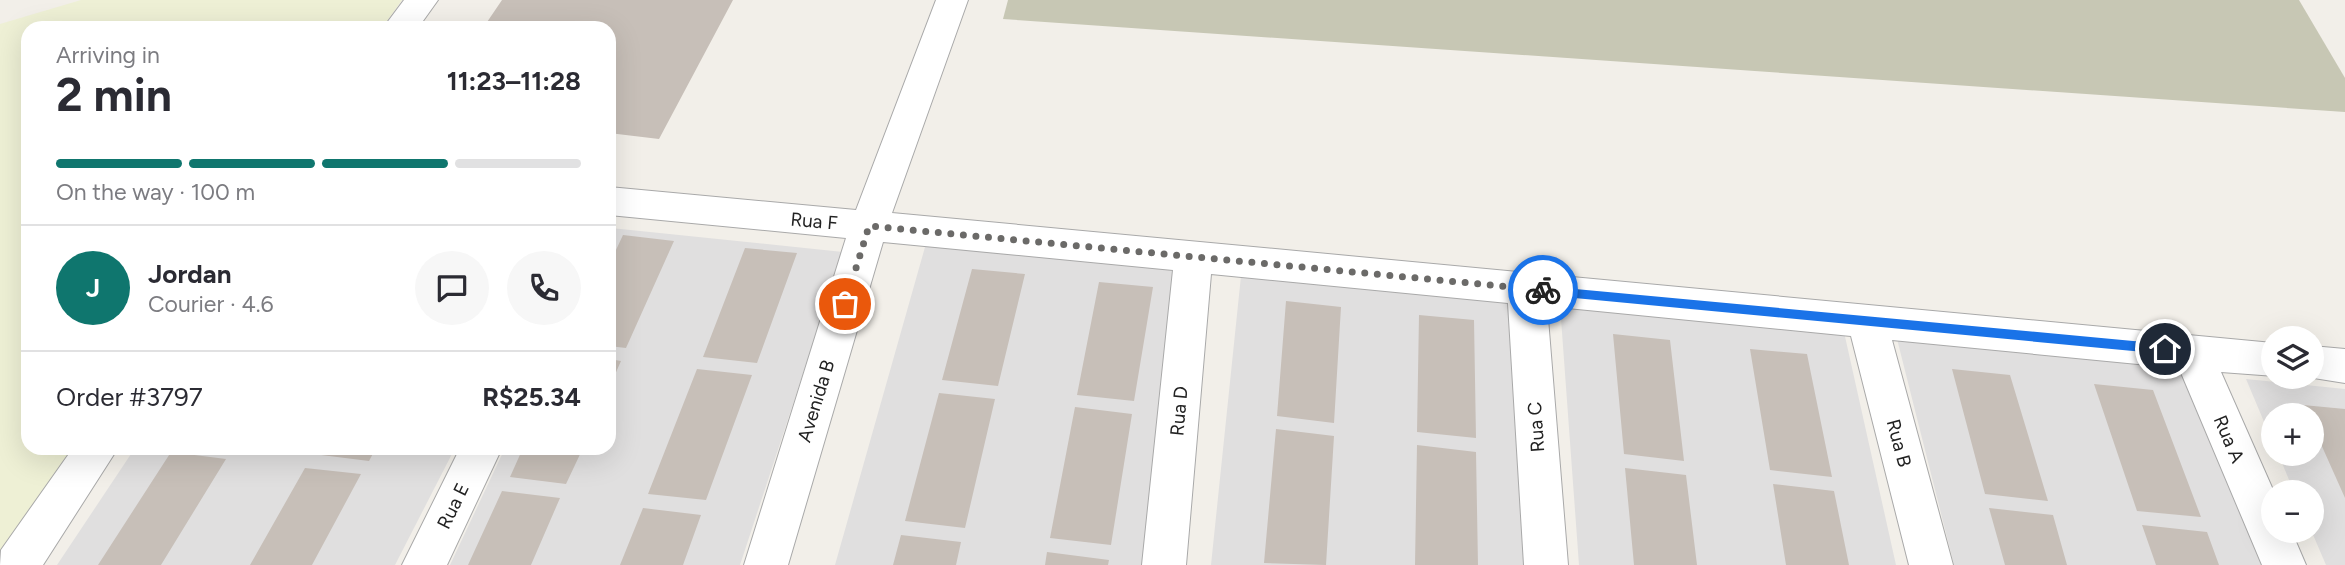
<!DOCTYPE html>
<html lang="en">
<head>
<meta charset="utf-8">
<style>
	:root { --surface:#fff; --page:#f7f7f7; --text:#2b2b33; --muted:#7c7c81; --line:#e1e1e2; --accent:#0f766e }
	body { margin:0; font-family:Figtree,sans-serif; background:var(--page); color:var(--text); height:100vh; display:flex; flex-direction:column; font-size:26px; white-space:nowrap }
	* { box-sizing:border-box; margin:0 }
	p { font-size:23px; color:var(--muted) }
	.icon { flex:none; width:38px; height:38px; fill:none; stroke:currentColor; stroke-width:2; stroke-linecap:round; stroke-linejoin:round }
	.map { position:relative; flex:1; overflow:hidden }
	.panel { position:absolute; left:21px; top:21px; width:595px; height:434px; display:flex; flex-direction:column; background:var(--surface); border-radius:21px; box-shadow:0 7px 28px #0002 }
	.panel>* { flex:none }
	.fabs { position:absolute; left:2261px; top:326px; display:grid; gap:14px }
	.fabs a { display:grid; place-items:center; width:63px; height:63px; border-radius:50%; background:var(--surface); box-shadow:0 7px 28px #0002; font-size:35px }
	.pin { position:absolute; display:grid; place-items:center; width:60px; height:60px; color:#fff; margin:-30px; border:4px solid #fff; border-radius:50%; box-shadow:0 2px 7px #0007 }
	.courier { position:absolute; display:grid; place-items:center; width:70px; height:70px; margin:-35px; border:5px solid #1a73e8; border-radius:50%; background:#fff; color:#222; box-shadow:0 2px 9px #0007 }
	.headline em { font-style:normal; font-weight:700 }
	.headline div { display:flex; flex-direction:column-reverse }
	.headline { display:flex; align-items:center; justify-content:space-between; height:119px; padding:0 35px }
	h1 { font-size:46px; font-weight:700; line-height:52px }
	.bar { display:grid; grid-template-columns:repeat(4,1fr); gap:10px 7px; align-content:center; height:84px; padding:0 35px }
	.bar i { height:9px; border-radius:5px; background:var(--line) }
	.bar .on { background:var(--accent) }
	.bar p { grid-column:span 4 }
	.line { display:flex; align-items:center; gap:18px; padding:0 35px; border-top:2px solid var(--line) }
	.line div { flex:1 }
	.round { display:grid; place-items:center; flex:none; width:74px; height:74px; border-radius:37px; background:var(--page) }
	.map>svg:first-child { display:block }
	.residential { fill:#e0dfdf }
	.construction { fill:#c7c7b4 }
	.farmland { fill:#eef0d5 }
	.building { fill:#c7bfb8 }
	.lines { fill:none; stroke-linecap:round; stroke-linejoin:round }
	.minor-casing { stroke:#a9a9a9; stroke-width:2 }
	.minor { fill:#fff; fill-rule:evenodd }
	.route { fill:#1a73e8 }
	.done { stroke:#6b6a68; stroke-width:7; stroke-dasharray:0 12.6 }
	.labels { text-anchor:middle; dominant-baseline:central; stroke-width:7; stroke-linejoin:round; paint-order:stroke }
	.street-label { font-size:19px; fill:#222; stroke:#fff }
</style>
</head>
<body>
<div class="map">
<svg width="2345" height="565" viewBox="0 0 2345 565">
	<rect width="100%" height="100%" fill="#f2efe9"/>
	<path class="residential" d="M611,228L843,252L740,565H450L505,448H609Z
		M927,240L1192,266L1152,565H835Z
		M1241,276L1515,303L1528,565H1211Z
		M1560,305L1844,332L1896,565H1579Z
		M1895,331L2187,358L2271,565H1954Z
		M2246,379L2345,389V565H2326L2311,530L2312,492H2294L2278,453H2312V415H2273V443Z
		M135,448H455L395,565H57Z"/>
	<path class="construction" d="M1008,0H2299L2345,78V112L1003,19Z"/>
	<path class="farmland" d="M81,0H402L382,28H28V448H82L0,563V24Z"/>
	<path class="building" d="M502,0H733L659,139L609,133V28H483Z
		M623,235L674,241L626,348L609,346V265Z
		M745,248L797,253L757,363L703,357Z
		M972,269L1025,274L998,386L942,380Z
		M1099,282L1153,287L1134,401L1077,395Z
		M1286,301L1341,307L1334,423L1277,416Z
		M1419,315L1474,320L1476,438L1417,432Z
		M1613,334L1670,340L1684,461L1624,454Z
		M1750,349L1807,354L1832,477L1770,470Z
		M609,359L621,361L609,388Z
		M697,369L752,375L706,500L648,494Z
		M1952,369L2010,375L2048,501L1985,494Z
		M2094,384L2153,390L2201,517L2137,511Z
		M939,393L995,399L965,528L905,521Z
		M2303,405L2345,409V498L2312,424V415H2307Z
		M1075,407L1132,414L1111,545L1050,538Z
		M1276,429L1334,436L1326,565L1264,563Z
		M1417,445L1476,452L1478,565H1415Z
		M316,448H376L369,461L313,454Z
		M523,448H583L566,484L510,477Z
		M171,452L226,459L161,565H98Z
		M305,468L361,474L312,565H250Z
		M1625,468L1686,475L1697,565H1634Z
		M1773,484L1834,491L1849,565H1786Z
		M502,491L560,498L531,565H468Z
		M643,508L701,515L683,565H620Z
		M1989,508L2053,515L2067,565H2005Z
		M2142,525L2207,532L2219,565H2156Z
		M901,535L961,542L956,565H893Z
		M1047,552L1109,560L1108,565H1045Z"/>
	<g class="lines">
		<g class="minor-casing">
			<path id="minor" d="M404,0H438L418,28H383Z
				M936,0H968L892,213L2273,343L2275,376L2221,372L2274,492L2273,530H2291L2306,565H2262L2179,368L1892,340L1953,565H1909L1851,336L1547,306L1568,565H1524L1508,303L1211,274L1186,565H1142L1173,270L883,242L788,565H744L846,238L609,215V187L856,210Z
				M2312,346L2345,349V383L2301,376H2312Z
				M73,448H118L43,565H0L1,550Z
				M460,448H502L447,565H402Z"/>
		</g>
		<use href="#minor" class="minor"/>
	</g>
	<path class="route" d="M1543,286L2165,344L2171,349L2165,354L1543,295L1537,290Z"/>
	<g class="lines">
		<path class="done" d="M845,304L869,226L1543,290"/>
	</g>
	<g class="labels">
		<g class="street-label">
			<text transform="translate(814 221) rotate(5)">Rua F</text>
			<text transform="translate(816 401) rotate(-73)">Avenida B</text>
			<text transform="translate(1179 411) rotate(-85)">Rua D</text>
			<text transform="translate(1536 427) rotate(-94)">Rua C</text>
			<text transform="translate(2229 439) rotate(67)">Rua A</text>
			<text transform="translate(1899 443) rotate(75)">Rua B</text>
			<text transform="translate(453 506) rotate(-64)">Rua E</text>
		</g>
	</g>
</svg>
<div class="fabs">
<a><svg class="icon" aria-label="layers" viewBox="0 0 24 24"><path d="M12 4l9 5-9 5-9-5zM3 14l9 5 9-5"/></svg></a>
<a>+</a>
<a>−</a>
</div>
<div class="pin" style="left:845px;top:304px;background:#ea580c"><svg class="icon" aria-label="bag" viewBox="0 0 24 24"><path d="M5 8h14l-1 12H6zM9 8a3 3 0 0 1 6 0"/></svg></div>
<div class="pin" style="left:2165px;top:349px;background:#1f2937"><svg class="icon" aria-label="home" viewBox="0 0 24 24"><path d="M3 11l9-7 9 7M6 9v11h12V9"/></svg></div>
<div class="courier" style="left:1543px;top:290px"><svg class="icon" aria-label="bike" viewBox="0 0 24 24"><circle cx="6" cy="16" r="4"/><circle cx="18" cy="16" r="4"/><path d="M6 16l4-8h5l3 8M10 8l3 8H6M13 5h3"/></svg></div>
<section class="panel">
<div class="headline"><div><h1>2 min</h1><p>Arriving in</p></div><em>11:23–11:28</em></div>
<div class="bar"><i class="on"></i><i class="on"></i><i class="on"></i><i></i><p>On the way · 100 m</p></div>
<div class="line" style="height:126px"><b class="round" style="background:var(--accent);color:#fff">J</b><div><b>Jordan</b><p>Courier · 4.6</p></div><a class="round"><svg class="icon" aria-label="chat" viewBox="0 0 24 24"><path d="M4 5h16v11H9l-5 4z"/></svg></a><a class="round"><svg class="icon" aria-label="phone" viewBox="0 0 24 24"><path d="M5 4h4l2 5-3 2q2 4 5 5l2-3 5 2v4C11 20 4 13 5 4z"/></svg></a></div>
<div class="line" style="height:91px"><div>Order #3797</div><b>R$25.34</b></div>
</section>
</div>
</body>
</html>
